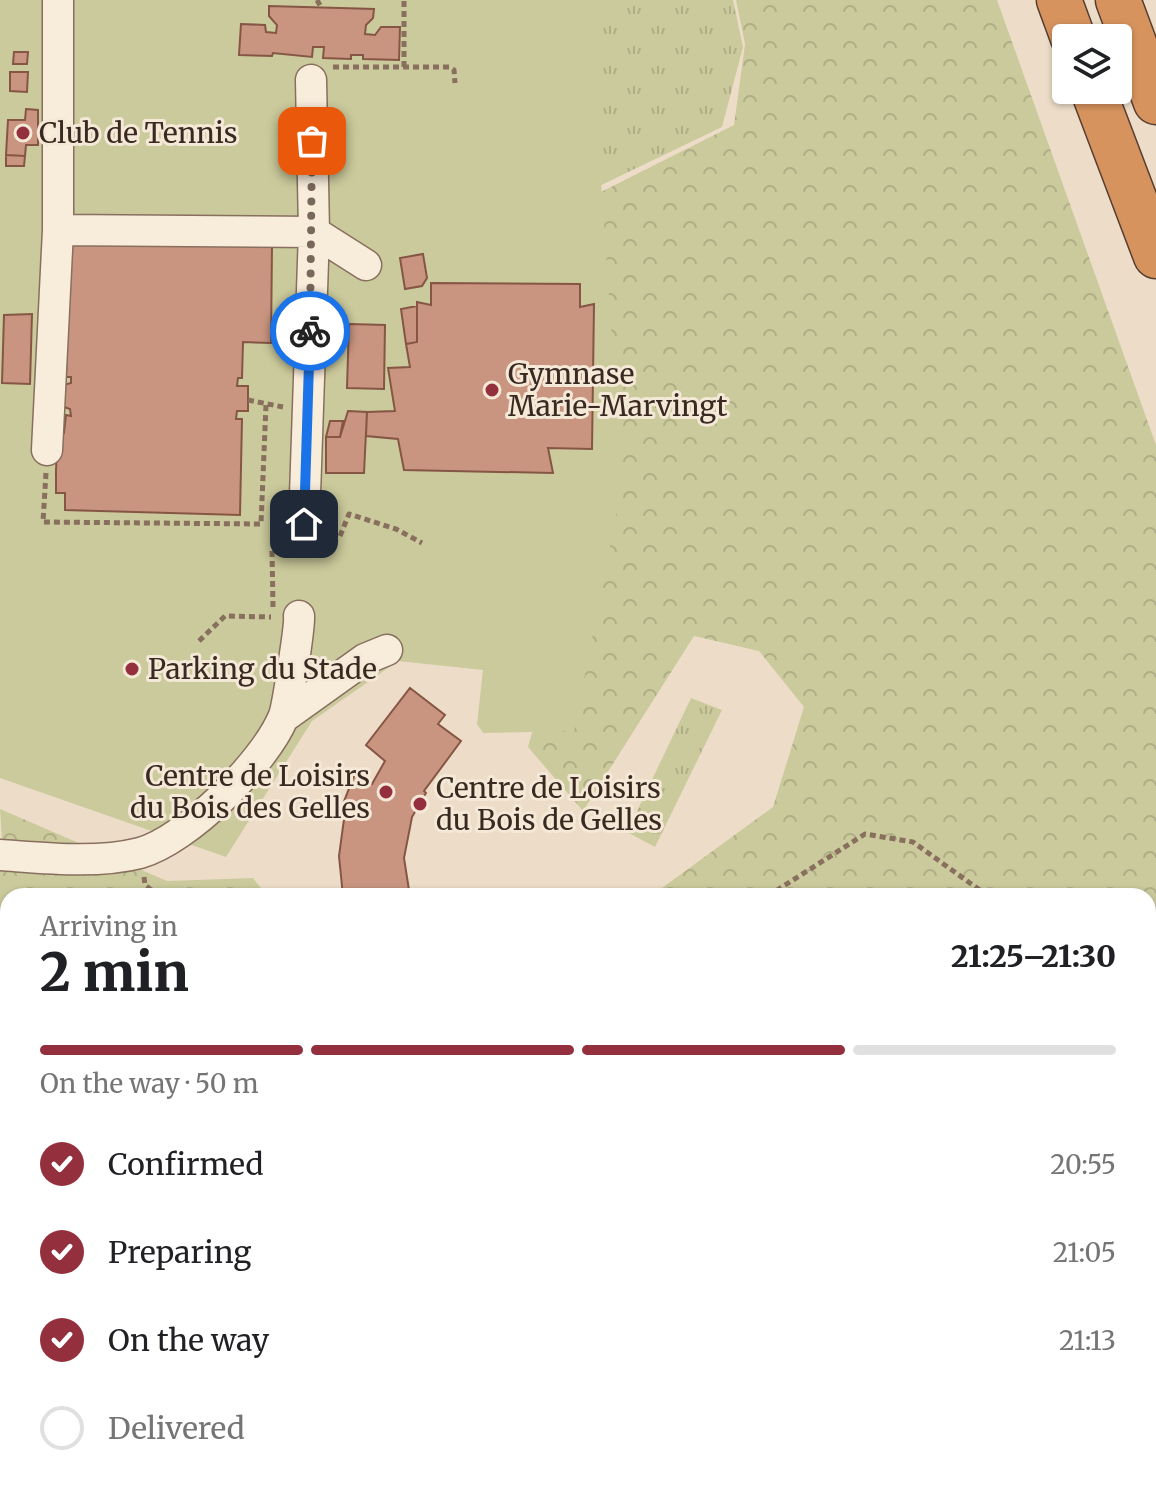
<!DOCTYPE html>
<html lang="en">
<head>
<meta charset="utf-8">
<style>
	:root { --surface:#fff; --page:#f2f2f2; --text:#202124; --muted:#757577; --line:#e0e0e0; --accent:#94303e }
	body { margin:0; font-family:Merriweather,serif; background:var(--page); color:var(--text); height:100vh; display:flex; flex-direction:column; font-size:30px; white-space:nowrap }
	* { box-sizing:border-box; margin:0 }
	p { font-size:26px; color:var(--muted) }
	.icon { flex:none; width:44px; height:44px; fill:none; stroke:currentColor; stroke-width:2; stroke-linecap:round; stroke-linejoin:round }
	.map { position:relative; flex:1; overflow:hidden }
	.sheet { position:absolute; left:0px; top:888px; width:1156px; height:600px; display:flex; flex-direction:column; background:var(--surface); border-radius:24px 24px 0 0; box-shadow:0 2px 6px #0004 }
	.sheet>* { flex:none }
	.fabs { position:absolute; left:1052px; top:24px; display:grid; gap:16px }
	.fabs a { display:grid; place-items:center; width:80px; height:80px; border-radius:8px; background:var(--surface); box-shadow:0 2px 6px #0004; font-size:40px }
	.pin { position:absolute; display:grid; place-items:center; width:68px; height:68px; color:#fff; margin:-34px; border-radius:16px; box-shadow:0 4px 12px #0006 }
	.courier { position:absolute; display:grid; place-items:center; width:80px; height:80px; margin:-40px; border:6px solid #1a73e8; border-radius:50%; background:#fff; color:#222; box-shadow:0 2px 10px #0007 }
	.overview em { font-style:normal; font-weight:800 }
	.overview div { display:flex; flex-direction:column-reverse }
	.overview { display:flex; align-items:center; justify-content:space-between; height:136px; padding:0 40px }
	h1 { font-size:52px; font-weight:800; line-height:60px }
	.bar { display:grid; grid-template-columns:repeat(4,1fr); gap:12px 8px; align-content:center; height:96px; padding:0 40px }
	.bar i { height:10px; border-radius:6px; background:var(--line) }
	.bar .selected { background:var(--accent) }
	.bar p { grid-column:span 4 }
	ol { padding:0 40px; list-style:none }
	li { display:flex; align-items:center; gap:24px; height:88px }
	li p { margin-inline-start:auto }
	li .icon { padding:8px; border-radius:50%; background:var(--accent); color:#fff; stroke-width:4 }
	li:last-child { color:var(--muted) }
	li i { width:44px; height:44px; border:4px solid var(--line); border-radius:50% }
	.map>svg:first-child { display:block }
	.grass { fill:url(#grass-tufts) }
	.forest { fill:url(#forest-crowns) }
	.pitch { fill:#cbca9c }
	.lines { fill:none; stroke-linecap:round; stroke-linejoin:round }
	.stream { stroke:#708f83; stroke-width:8 }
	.building { fill:#c99580; stroke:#865645; stroke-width:2 }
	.minor-casing { stroke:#886f5e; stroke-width:33 }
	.highway-casing { stroke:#563e32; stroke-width:47 }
	.path { stroke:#886f5e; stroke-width:5; stroke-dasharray:6 4; stroke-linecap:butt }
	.minor { stroke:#f8ecdb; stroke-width:30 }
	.highway { stroke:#d7935e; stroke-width:44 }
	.done { stroke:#78685b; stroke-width:8; stroke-dasharray:0 14.4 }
	.route { stroke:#1a73e8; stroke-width:10 }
	.poi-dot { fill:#94303e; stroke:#f4e8d7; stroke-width:3 }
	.labels { text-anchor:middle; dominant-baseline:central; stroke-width:6; stroke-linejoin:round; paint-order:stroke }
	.poi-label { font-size:28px; fill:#392921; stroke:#f4e8d7; text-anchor:start }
</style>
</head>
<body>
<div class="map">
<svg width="1156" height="1488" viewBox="0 0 1156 1488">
	<defs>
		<pattern id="grass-tufts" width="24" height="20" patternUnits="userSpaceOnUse" patternTransform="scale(2)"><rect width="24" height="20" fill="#cbca9c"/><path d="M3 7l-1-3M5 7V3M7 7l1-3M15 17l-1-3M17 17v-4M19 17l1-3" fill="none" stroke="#afae86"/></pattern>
		<pattern id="forest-crowns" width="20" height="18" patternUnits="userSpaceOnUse" patternTransform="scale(2)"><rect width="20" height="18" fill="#cbca9c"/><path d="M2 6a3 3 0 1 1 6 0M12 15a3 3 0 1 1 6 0" fill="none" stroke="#afae86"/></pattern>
	</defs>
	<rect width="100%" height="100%" fill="#edddc8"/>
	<path class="grass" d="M579,0H733L743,47L722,127L591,190Z
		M691,698L722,710L655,847L627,832Z"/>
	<path class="forest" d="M736,0H997L1156,445V1488H519L517,1480H1148V896H651L773,807L804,707L759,651L694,636L583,811L528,747L594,508L593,196L734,125L745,44Z
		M0,809L167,881L253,878L267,896H8V1480H38L37,1488H0V871L4,870Z"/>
	<path class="pitch" d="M0,0H595V93L622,484L574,731L483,733L477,724L483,670L398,661L312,721L226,857L0,778Z"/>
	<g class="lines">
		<path class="stream" d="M1130,1480L1151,1488"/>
	</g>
	<path class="building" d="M269,6L374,9L373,18L366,25L365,34L375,35L381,27H400L399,60L363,59V55H351V59L323,58L324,47H313L312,57L273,53L272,56L239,55L241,24L265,25L266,32L276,33L277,25L269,16Z
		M14,52H28L27,64H13Z
		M10,72H28L27,92L10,91Z
		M26,109L38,110V145H26L25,156L6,155L8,120H25Z
		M6,155L25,156L24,166H6Z
		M70,238L272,245L271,343L243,342L242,378H238L237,386H248V411H237L236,419H242L240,515L65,510V493H56V470L58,433H64L66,415L71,416L70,409L61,406L63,385L71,383V377H66Z
		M423,254L427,278L422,286L405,289L400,258Z
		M431,283L580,284V307L594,304L592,449L548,448L553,473L404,470L398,439L366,436L367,412L395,411L388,368L410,367L406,344L417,342V302L431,305Z
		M417,306V342L406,344L401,309Z
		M32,314L30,384L2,383L4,315Z
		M349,324L385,325L384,389L347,388Z
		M348,411L367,412L364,473H326V437H340Z
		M330,421H343L340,437H326Z
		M410,688L445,715L438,724L461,741L424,791L426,793L412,817L404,858L409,890L387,896H343L339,856L344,819L338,817L355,773L372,784L385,761L366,745Z
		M359,1480H384L387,1488H356Z"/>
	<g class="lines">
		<g class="minor-casing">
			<path id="minor" d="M58,0V230L314,232L304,524
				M311,80L314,232L366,265
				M47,450L58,230
				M284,717L365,659L387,650
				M0,855C44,858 97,864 140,853C187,840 264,763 283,718C287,710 300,626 299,616
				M51,1488L52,1480"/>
		</g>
		<g class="highway-casing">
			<path id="highway" d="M1059,0L1073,38
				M1118,0L1156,102
				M1093,90L1156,256"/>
		</g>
		<path class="path" d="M317,0L321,7
			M333,67H449L454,70L455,83
			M404,67V0
			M248,400L283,407
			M46,473L43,522L261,524L266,405
			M340,536L349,514L396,529L422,543
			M273,607L272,550L278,530
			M199,641L225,616L271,617
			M144,877L145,885L159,896
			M768,896L865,834L913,842L988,896
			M1148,970H1156
			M1148,1477L1155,1471
			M811,1480L830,1486L877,1480
			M934,1480L962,1484L997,1480
			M1093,1480L1120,1488
			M1137,1488L1145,1480"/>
		<use href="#minor" class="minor"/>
		<use href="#highway" class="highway"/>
	</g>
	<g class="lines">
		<path class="done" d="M310,331L312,141"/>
		<path class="route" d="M304,524L310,331"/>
	</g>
	<g class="poi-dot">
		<circle cx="23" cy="133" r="8"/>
		<circle cx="492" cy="390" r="8"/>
		<circle cx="132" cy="669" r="8"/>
		<circle cx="386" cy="792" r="8"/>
		<circle cx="420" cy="804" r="8"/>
	</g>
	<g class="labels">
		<g class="poi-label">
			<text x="39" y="133">Club de Tennis</text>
			<text x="508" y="374">Gymnase<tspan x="508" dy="32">Marie-Marvingt</tspan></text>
			<text x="148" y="669">Parking du Stade</text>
			<text x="370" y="776" text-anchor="end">Centre de Loisirs<tspan x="370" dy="32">du Bois des Gelles</tspan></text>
			<text x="436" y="788">Centre de Loisirs<tspan x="436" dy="32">du Bois de Gelles</tspan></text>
		</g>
	</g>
</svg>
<div class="fabs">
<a><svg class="icon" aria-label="layers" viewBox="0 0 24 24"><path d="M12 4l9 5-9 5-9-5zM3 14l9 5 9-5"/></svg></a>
</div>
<div class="pin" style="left:312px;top:141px;background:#ea580c"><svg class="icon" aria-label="bag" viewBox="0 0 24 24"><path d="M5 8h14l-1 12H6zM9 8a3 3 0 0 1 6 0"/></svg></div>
<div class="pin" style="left:304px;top:524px;background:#1f2937"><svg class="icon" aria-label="home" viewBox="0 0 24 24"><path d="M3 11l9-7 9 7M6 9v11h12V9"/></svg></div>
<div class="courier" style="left:310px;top:331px"><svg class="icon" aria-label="bike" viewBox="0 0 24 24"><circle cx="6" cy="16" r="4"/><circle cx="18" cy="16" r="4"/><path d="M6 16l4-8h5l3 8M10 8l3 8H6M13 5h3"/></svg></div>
<section class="sheet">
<div class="overview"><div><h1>2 min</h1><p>Arriving in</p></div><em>21:25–21:30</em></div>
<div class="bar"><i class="selected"></i><i class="selected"></i><i class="selected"></i><i></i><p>On the way · 50 m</p></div>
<ol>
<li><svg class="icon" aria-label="check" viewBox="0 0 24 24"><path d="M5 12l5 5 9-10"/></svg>Confirmed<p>20:55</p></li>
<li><svg class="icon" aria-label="check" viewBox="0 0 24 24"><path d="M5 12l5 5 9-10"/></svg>Preparing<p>21:05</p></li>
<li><svg class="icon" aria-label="check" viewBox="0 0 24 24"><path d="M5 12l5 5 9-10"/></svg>On the way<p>21:13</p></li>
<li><i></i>Delivered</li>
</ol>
</section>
</div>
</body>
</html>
